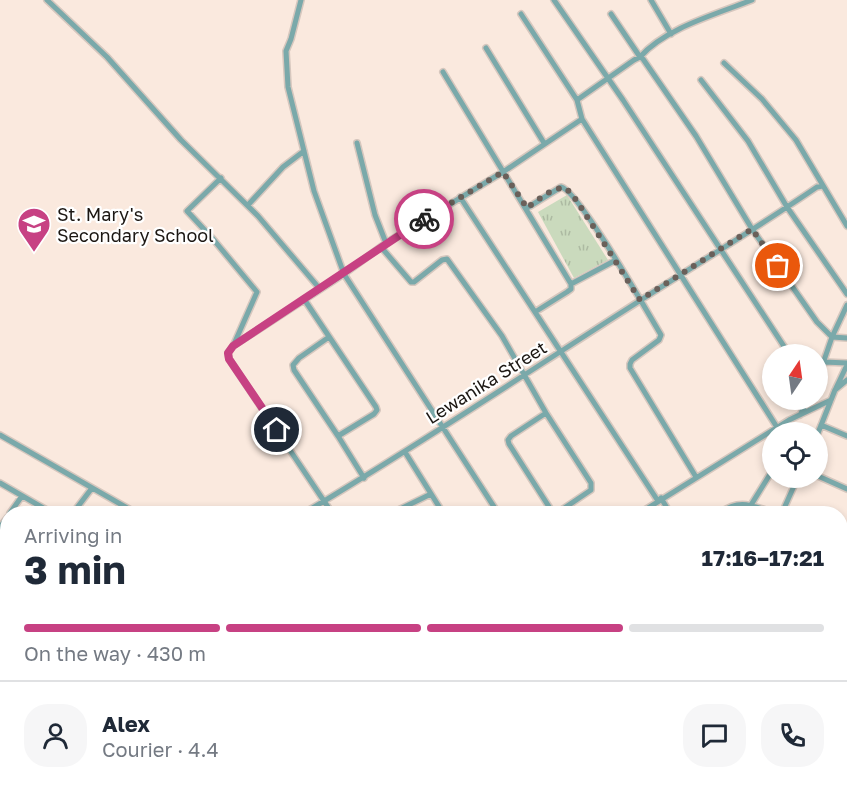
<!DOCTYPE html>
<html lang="en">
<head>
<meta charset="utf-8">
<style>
	:root { --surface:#fff; --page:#f6f6f7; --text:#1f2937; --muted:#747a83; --line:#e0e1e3; --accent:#c74183 }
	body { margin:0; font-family:"Golos Text",sans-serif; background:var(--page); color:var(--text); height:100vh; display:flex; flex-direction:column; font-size:22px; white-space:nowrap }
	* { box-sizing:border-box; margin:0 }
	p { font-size:20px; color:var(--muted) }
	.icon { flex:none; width:33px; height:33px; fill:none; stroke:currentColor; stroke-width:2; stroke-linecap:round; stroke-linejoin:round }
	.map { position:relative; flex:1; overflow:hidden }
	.sheet { position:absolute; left:0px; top:506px; width:848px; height:296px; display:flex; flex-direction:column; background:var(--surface); border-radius:24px 24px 0 0; box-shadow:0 3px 9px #0003 }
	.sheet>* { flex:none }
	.needle { width:39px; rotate:13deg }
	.controls { position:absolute; left:762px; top:344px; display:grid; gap:12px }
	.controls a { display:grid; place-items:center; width:66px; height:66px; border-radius:50%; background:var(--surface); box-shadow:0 3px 9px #0003; font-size:30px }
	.pin { position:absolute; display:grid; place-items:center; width:51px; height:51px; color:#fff; margin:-26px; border:3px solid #fff; border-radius:50%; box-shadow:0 2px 6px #0007 }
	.courier { position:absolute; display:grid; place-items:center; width:60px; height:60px; margin:-30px; border:4px solid #c74183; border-radius:50%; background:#fff; color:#222; box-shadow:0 2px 8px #0007 }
	.headline em { font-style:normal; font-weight:700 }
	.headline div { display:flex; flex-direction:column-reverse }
	.headline { display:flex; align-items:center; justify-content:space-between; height:102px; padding:0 24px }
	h1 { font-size:39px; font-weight:700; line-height:45px }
	.bar { display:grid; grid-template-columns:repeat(4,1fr); gap:9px 6px; align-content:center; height:72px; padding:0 24px }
	.bar i { height:8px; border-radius:4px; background:var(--line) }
	.bar .selected { background:var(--accent) }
	.bar p { grid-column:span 4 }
	.line { display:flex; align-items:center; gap:15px; padding:0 24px; border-top:2px solid var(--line) }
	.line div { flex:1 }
	.round { display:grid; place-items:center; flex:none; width:63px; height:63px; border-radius:24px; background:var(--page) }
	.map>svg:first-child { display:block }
	.grass { fill:url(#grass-tufts) }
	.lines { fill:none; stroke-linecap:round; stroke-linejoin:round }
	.street-casing { stroke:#d6c7be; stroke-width:8 }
	.street { stroke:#7aa9aa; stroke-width:5 }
	.done { stroke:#6a605a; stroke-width:6; stroke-dasharray:0 10.8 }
	.route { stroke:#c74183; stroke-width:8 }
	.labels { text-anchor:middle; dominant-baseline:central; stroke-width:4.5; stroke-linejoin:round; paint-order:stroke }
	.poi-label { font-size:18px; fill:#1c1713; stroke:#fff; text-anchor:start }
	.street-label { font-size:18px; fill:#1c1713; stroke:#fff }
</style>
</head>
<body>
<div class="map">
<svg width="847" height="800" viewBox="0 0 847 800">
	<defs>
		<pattern id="grass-tufts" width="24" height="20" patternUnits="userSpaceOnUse" patternTransform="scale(1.5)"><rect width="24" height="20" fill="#cadabd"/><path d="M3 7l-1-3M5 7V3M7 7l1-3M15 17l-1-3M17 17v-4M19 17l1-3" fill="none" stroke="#adbaa2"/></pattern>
	</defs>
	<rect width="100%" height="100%" fill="#fae9de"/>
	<path class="grass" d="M567,195L608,260L574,278L538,212Z"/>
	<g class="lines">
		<g class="street-casing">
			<path id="street" d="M47,0L107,57L181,140L258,216L320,289
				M301,0L291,39L286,51L288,87L314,191L344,274L498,513
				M554,0L623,100L789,354
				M651,0L671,34
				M521,14L577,100L582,119L780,432
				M611,14L640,57C665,28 717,14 752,0
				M486,48L544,143
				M724,63L762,99L796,140L847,226
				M443,72L571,284V289L567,292L535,312
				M701,80L748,141L787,207L847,294
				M577,100L634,60L640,57L643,59L696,136L752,229L817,322L832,337L847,338
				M357,143L375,215L386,243
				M221,178L187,211L213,239L257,292L234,344
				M460,197L658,501
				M248,205L283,167L304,151
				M527,208L561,187C578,190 648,313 661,335L659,340L632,360L630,364V368L696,477
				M381,247L411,282H414L442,260L447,259L502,336L546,413L591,483V490L557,513
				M571,284L616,260
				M304,299L376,407L377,410L374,414L338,436L364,478
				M329,337L299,358L293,365L294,370L338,436
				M824,362L847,363
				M818,378L832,337L847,305
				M836,388L847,365
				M546,413L511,436L508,440L509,444L553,513
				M800,415L808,399
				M821,425L847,436
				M818,433L835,390L847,380
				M0,435L136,513
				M405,452L443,513
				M818,476L847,489
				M0,483L52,513
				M661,498L670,513
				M10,513L22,496
				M73,513L92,488
				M304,513C419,445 529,371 641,300C700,262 760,226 817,187L823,186
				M332,513L229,359L228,353L233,346L344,274L386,243L503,172L582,119
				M392,513L431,494
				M640,513L789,420L831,400
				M720,513C740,498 752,506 775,513
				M746,513L772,471
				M782,513L798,477
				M0,527L8,517
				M840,541L847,544
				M840,596L847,599
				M0,618L8,607
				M840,652L847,655
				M840,669L847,666
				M0,701L8,691
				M840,722L847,719
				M0,752L8,757
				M840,776L847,773
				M0,786L8,775
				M28,794L37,800
				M283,794L306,800
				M372,794L402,800
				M550,794L556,800
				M673,794L690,800
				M798,794L801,800
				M45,800L49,794
				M117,800L122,794
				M224,800L226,794
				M274,800L276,794
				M424,800L426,794
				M472,800L475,794
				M532,800L538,794
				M631,800L635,794"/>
		</g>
		<use href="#street" class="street"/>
	</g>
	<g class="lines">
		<path class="done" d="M424,219L503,172L527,208C537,201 553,186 566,188L577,201L640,300L752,229L778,266"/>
		<path class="route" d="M277,430L229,359L228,353L233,346L424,219"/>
	</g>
	<defs>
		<g id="school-pin" transform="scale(1.725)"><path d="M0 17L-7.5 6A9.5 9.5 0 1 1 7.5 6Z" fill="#c74183" stroke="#fff"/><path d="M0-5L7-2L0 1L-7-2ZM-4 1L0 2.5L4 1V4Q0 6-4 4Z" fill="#fff"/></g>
	</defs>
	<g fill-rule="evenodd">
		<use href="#school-pin" x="34" y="224"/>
	</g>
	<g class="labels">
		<g class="poi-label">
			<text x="57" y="214">St. Mary's<tspan x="57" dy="21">Secondary School</tspan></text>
		</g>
		<g class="street-label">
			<text transform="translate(486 382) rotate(-32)">Lewanika Street</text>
		</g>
	</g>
</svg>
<div class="controls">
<a><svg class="needle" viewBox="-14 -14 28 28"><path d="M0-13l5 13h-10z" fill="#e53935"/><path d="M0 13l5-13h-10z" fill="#747a83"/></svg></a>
<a><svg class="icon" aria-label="locate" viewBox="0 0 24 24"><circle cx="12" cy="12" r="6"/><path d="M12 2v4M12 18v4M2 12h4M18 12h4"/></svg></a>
</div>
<div class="pin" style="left:778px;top:266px;background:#ea580c"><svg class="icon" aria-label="bag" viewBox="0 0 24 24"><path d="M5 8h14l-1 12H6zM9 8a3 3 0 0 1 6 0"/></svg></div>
<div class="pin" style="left:277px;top:430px;background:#1f2937"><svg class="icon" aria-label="home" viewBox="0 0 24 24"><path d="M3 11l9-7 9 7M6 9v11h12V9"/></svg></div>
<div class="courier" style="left:424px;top:219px"><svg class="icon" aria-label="bike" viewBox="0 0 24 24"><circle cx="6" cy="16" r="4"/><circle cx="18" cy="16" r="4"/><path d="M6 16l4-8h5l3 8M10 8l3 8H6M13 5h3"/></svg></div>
<section class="sheet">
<div class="headline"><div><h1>3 min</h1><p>Arriving in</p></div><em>17:16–17:21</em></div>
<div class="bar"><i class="selected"></i><i class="selected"></i><i class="selected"></i><i></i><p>On the way · 430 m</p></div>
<div class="line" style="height:108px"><a class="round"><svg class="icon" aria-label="person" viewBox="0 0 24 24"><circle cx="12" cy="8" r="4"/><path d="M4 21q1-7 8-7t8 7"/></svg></a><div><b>Alex</b><p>Courier · 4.4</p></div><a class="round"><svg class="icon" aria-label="chat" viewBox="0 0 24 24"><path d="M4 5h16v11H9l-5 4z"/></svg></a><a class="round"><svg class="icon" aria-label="phone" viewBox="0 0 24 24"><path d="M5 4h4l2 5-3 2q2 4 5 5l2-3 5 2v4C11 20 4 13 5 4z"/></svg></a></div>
</section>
</div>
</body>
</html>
